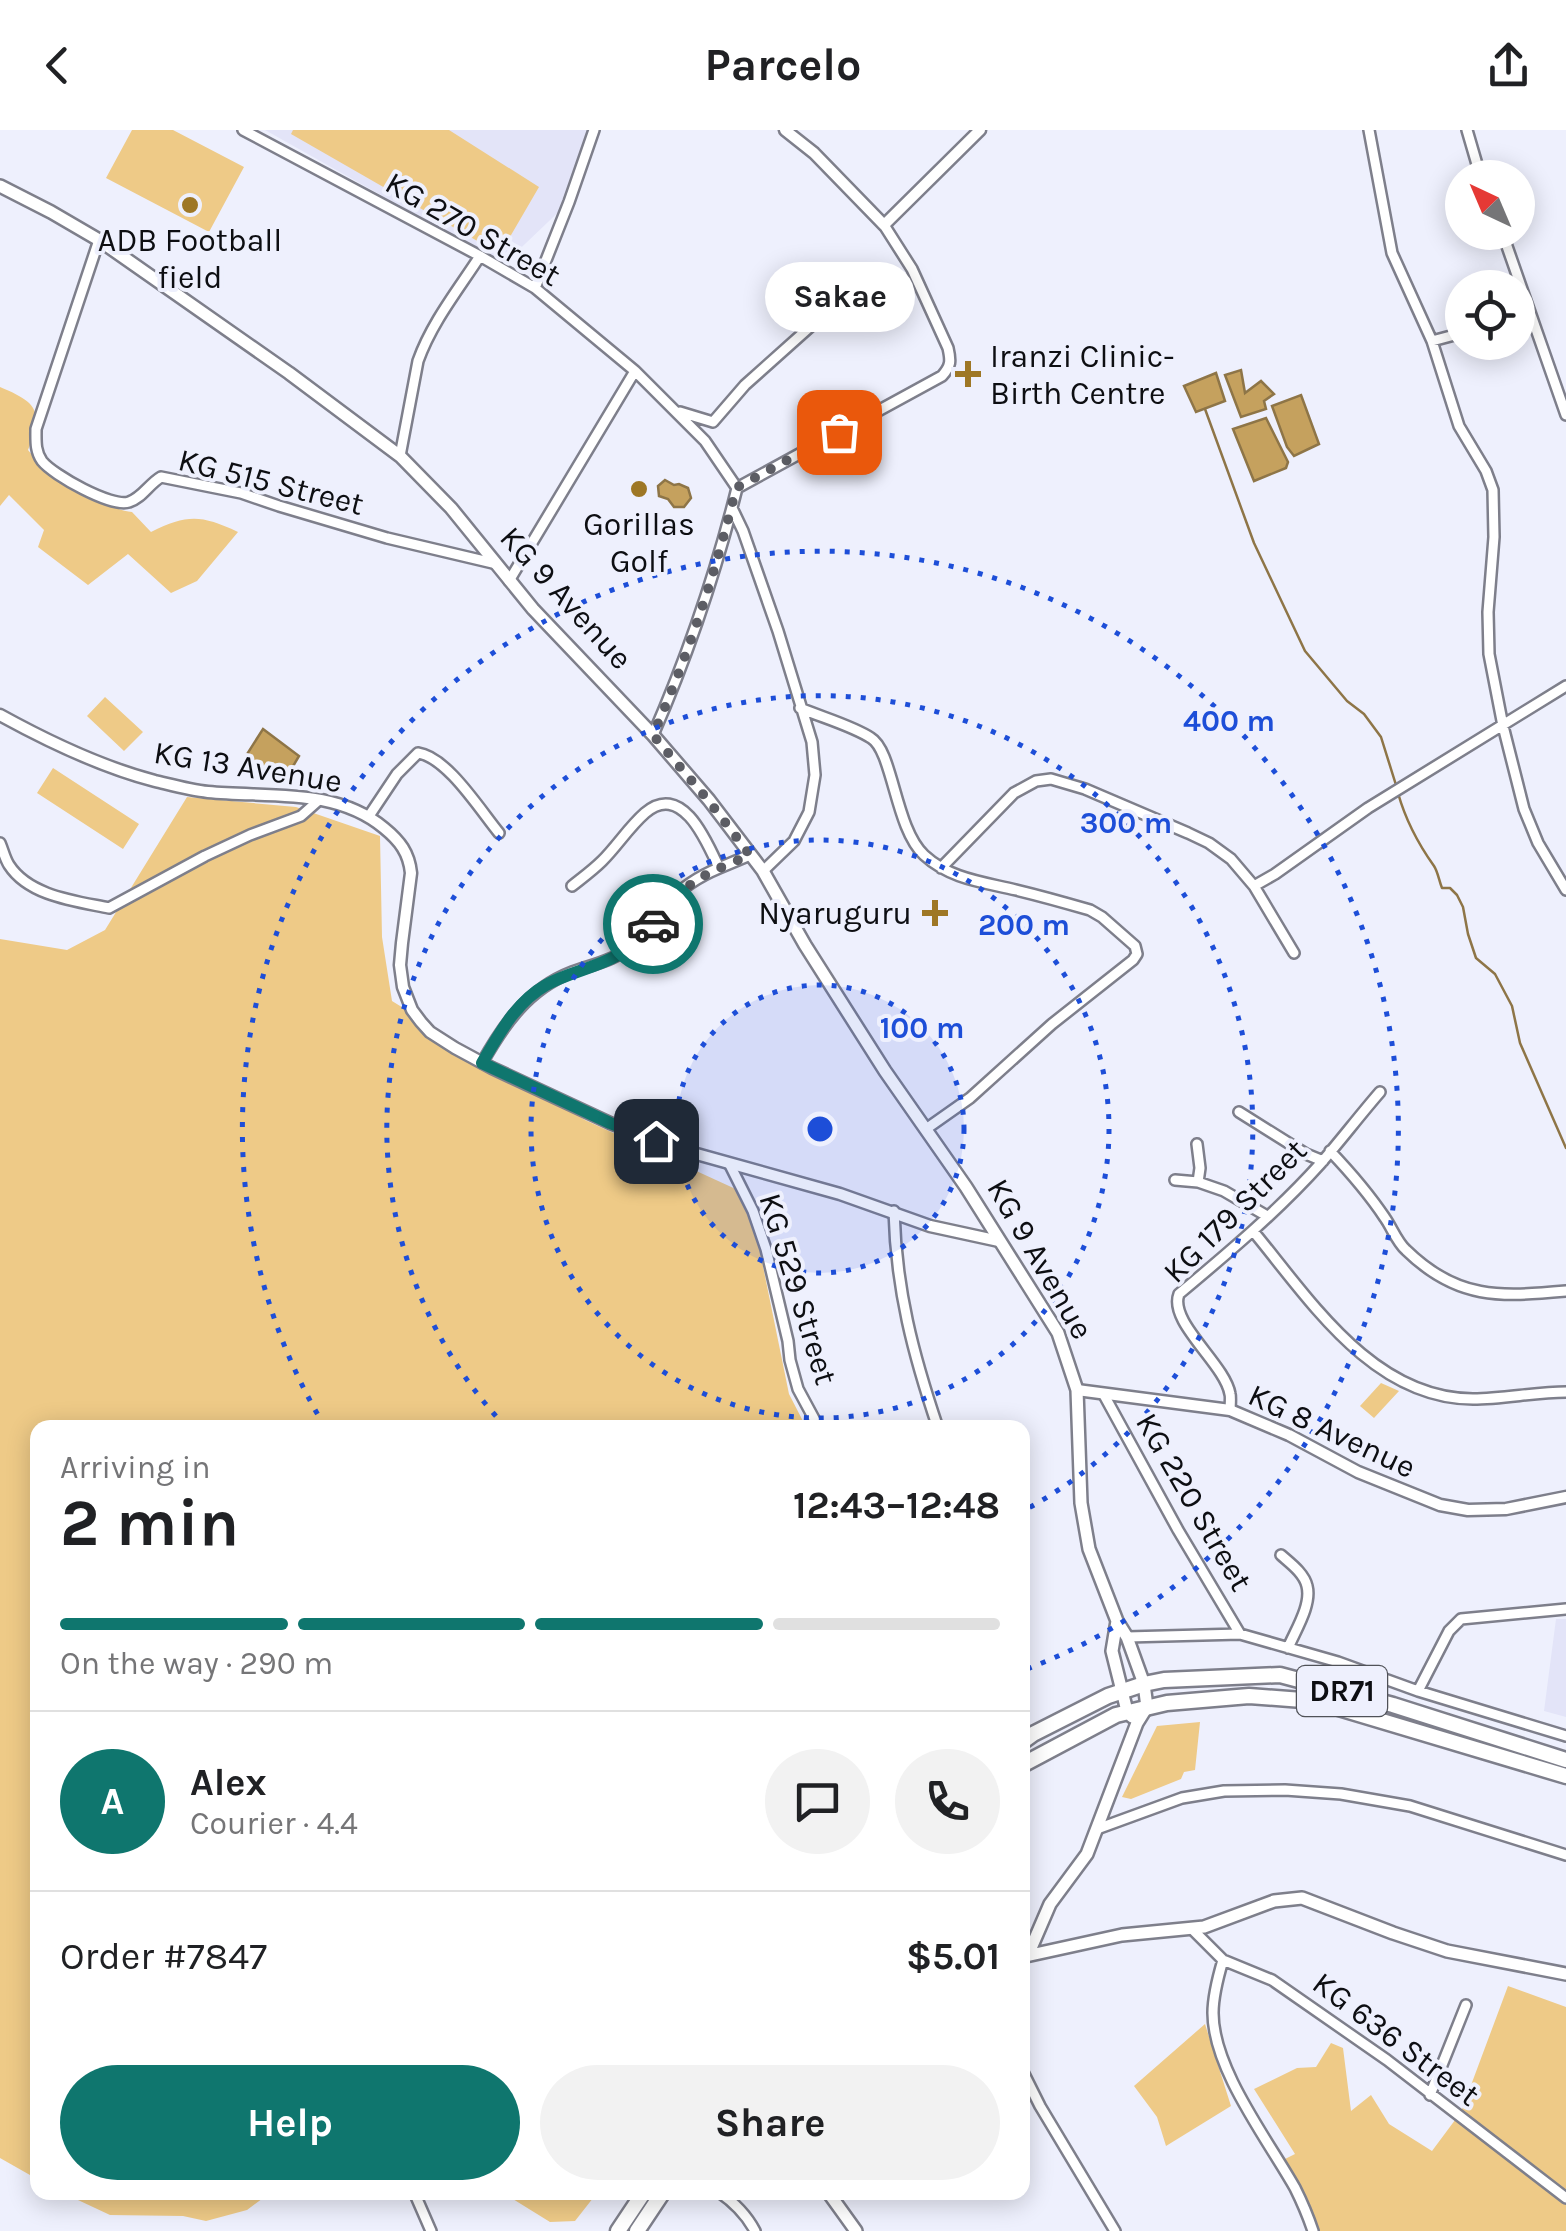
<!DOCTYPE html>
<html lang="en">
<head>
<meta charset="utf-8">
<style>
	:root { --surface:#fff; --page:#f2f2f2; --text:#202124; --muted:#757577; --line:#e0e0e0; --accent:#0f766e }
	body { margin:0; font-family:Karla,sans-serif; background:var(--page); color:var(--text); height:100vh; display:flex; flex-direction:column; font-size:38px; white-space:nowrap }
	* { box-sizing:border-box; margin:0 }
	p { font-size:32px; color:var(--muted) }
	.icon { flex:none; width:55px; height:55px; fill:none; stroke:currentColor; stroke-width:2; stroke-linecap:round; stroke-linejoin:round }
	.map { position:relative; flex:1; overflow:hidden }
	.details { position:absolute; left:30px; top:1290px; width:1000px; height:780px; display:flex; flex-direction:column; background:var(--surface); border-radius:20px; box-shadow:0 5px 25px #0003 }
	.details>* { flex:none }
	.needle { width:65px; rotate:316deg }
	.buttons { position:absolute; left:1445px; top:30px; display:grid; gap:20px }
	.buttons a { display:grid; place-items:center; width:90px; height:90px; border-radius:50%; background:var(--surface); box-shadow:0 5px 25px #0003; font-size:50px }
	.pin { position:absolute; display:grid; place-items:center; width:85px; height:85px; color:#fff; margin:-42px; border-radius:20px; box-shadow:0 5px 15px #0006 }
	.courier { position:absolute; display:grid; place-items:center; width:100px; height:100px; margin:-50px; border:8px solid #0f766e; border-radius:50%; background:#fff; color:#222; box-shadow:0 2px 12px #0007 }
	.bubble { position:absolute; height:70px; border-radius:35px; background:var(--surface); box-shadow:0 5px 25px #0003; font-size:32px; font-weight:700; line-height:70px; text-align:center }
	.overview em { font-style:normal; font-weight:700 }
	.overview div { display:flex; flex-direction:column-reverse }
	.overview { display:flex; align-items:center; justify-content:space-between; height:170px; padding:0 30px }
	h1 { font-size:65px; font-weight:700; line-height:75px }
	.bar { display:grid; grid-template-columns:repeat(4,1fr); gap:15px 10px; align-content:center; height:120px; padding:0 30px }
	.bar i { height:12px; border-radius:8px; background:var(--line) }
	.bar .current { background:var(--accent) }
	.bar p { grid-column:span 4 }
	.line { display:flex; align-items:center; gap:25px; padding:0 30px; border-top:2px solid var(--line) }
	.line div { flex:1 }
	.round { display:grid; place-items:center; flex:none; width:105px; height:105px; border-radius:52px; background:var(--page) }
	.button { display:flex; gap:20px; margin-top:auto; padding:20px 30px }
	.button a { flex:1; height:115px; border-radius:60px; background:var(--accent); color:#fff; font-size:40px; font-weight:700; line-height:115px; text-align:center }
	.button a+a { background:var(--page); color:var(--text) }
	header { display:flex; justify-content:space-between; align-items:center; height:130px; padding:0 30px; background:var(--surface); font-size:45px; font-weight:700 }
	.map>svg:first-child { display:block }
	.built { fill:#e3e4f8 }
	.green { fill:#eeca87 }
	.water { fill:#c5a15e; stroke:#8e7547; stroke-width:2.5 }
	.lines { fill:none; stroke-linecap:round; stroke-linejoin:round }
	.stream { stroke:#8e7547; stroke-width:2.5 }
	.minor-casing { stroke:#7e7f8b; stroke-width:14 }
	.tertiary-casing { stroke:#7e7f8b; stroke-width:15 }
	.secondary-casing { stroke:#7e7f8b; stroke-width:16 }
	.primary-casing { stroke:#7e7f8b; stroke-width:19 }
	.minor { stroke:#fff; stroke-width:9 }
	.tertiary { stroke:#fff; stroke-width:10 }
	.secondary { stroke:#fff; stroke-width:11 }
	.primary { stroke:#fff; stroke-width:14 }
	.done { stroke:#5c5d64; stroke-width:10; stroke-dasharray:0 18 }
	.route { stroke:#0f766e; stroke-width:12 }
	.ring { fill:none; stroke:#1d4ed8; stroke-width:5; stroke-dasharray:5 10 }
	.poi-dot { fill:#9e7725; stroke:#eef0fd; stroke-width:4 }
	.labels { text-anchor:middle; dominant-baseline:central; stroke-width:8; stroke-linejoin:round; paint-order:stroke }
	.shield { fill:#eef0fd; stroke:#505258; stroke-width:2.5 }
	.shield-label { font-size:30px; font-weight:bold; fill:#0d0e12 }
	.street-label { font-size:32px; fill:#0d0e12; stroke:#eef0fd }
	.poi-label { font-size:32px; fill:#0d0e12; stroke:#eef0fd }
	.centre { fill:#1d4ed8; stroke:#eef0fd; stroke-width:5 }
	.ring-label { font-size:30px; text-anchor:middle; font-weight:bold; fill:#1d4ed8; stroke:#eef0fd; stroke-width:8; stroke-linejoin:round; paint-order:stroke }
</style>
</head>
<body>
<header><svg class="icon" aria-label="back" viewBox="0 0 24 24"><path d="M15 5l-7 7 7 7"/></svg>Parcelo<svg class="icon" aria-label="share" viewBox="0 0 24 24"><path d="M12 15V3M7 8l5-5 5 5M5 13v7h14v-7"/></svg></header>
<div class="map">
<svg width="1566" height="2101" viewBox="0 0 1566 2101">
	<rect width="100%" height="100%" fill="#eef0fd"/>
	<path class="built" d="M265,0H594L569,72L504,134Z
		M1556,1489H1566V1587L1544,1581Z"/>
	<path class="green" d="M132,0H173L244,37L209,102L106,48Z
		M293,0H449L539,57L500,124L291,4Z
		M0,257C38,273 43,280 28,320C33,326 39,333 44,338C61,354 110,380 132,382L151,402C188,384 201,385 238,402L197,451L171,463L128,424L88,455L38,417L44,400L9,365L0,376Z
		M105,567L143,602L124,621L87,586Z
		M53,638L139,694L123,719L37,663Z
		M187,667L296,677L380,706L382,807L392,871L585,990L740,1061L756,1102L789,1264L806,1297L38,1298L37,2049L0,2028V809L67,820L105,800Z
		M1381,1253L1399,1261L1374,1288L1360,1276Z
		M1200,1592L1195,1640L1184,1642L1181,1649L1131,1669L1122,1667L1157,1596Z
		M1508,1856L1566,1877V2101H1313L1279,2032L1295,2024L1254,1959L1297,1938L1316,1937L1331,1913L1343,1918L1351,1981L1371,1965L1389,1994L1432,2021L1461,1982Z
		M1205,1894L1231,1976L1166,2016L1157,1987L1134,1956Z
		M63,2063L270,2062V2063L247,2080L206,2091L183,2086L110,2085Z
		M503,2063H597L575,2091L550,2092Z"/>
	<path class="water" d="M1241,240L1245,263L1261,251L1274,264L1264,271L1266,279L1241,287L1225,245Z
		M1216,243L1225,271L1196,282L1184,256Z
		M1301,265L1319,314L1294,326L1287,317L1272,276Z
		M1266,288L1288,332L1286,338L1254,351L1233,299Z
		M665,350L674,355L679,354L688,358L691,368L684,377H674L668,369L659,366L658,356Z
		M263,599L299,626L285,650L245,639L242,632Z"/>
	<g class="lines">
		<path class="stream" d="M1205,279L1254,413L1305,521L1347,571L1364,584L1381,607L1396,655
			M1398,663C1405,688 1419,715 1434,736C1438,742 1439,751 1442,758H1450L1457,765L1463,777L1468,804L1476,828L1495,844L1512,876L1520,913L1566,1018"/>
		<g class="minor-casing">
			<path id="minor" d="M243,0L480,126L535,158L635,241L705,311L737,358
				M1369,0L1392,123L1432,211L1459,296L1486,341L1493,360L1494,407L1488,482L1489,524L1503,596L1524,679L1538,713L1566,760
				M1467,0L1481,48
				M1502,102L1566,285
				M99,110L36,299C36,311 35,321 42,331C53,345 112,378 129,372C142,368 149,354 161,347L241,363L279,376L387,408L497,434
				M535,158L569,72L594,0
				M1432,211L1462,203
				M680,282L713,292L745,255L811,196
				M400,326L418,231C432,192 458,160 480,126
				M732,378L743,401L778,501L812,612L815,645L809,682L794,711L763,741
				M509,451L635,241
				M800,578C821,587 853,596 871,608C893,621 895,698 924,725C950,749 983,752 1016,760C1041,766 1066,773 1090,780L1102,787L1135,816L1137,824L1133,830L1052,894L970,968L926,999
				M653,605C688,525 716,442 737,358L942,246C951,236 951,231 948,218L912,139L884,95
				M369,686L397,644L418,623C447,627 480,680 499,703
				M0,713C3,720 5,729 9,735C29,766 75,771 109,778L205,726L250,705L301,686L319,670
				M719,738L750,725
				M941,738L1014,663L1036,651L1051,649L1085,659L1188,703L1209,713L1231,729L1254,756L1294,823
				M1254,756L1275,744L1368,678L1566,556
				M482,933C504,894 528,859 572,842C594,834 616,830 634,814C648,802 657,785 669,772C683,756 700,746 719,738C707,712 682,651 645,683C629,697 617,716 602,731C593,740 582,748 572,756
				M1239,982L1306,1024L1323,1031
				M1197,1014L1200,1038L1198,1052
				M1330,1021C1350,1042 1369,1064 1385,1088C1392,1098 1397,1112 1406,1120C1457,1170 1500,1167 1566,1161
				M730,1035L753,1081L766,1119L788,1211L790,1230L798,1259L819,1298
				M1175,1050L1198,1052L1224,1061L1267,1086
				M894,1081C896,1159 913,1224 938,1298
				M1253,1101C1310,1170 1373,1269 1473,1269C1504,1269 1535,1262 1566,1262
				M1104,1265L1178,1400L1240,1504
				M1230,1280C1230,1277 1231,1267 1230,1264C1225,1234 1168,1192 1179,1164C1228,1123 1278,1081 1321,1033C1341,1010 1360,985 1380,962
				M1281,1425C1290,1433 1304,1443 1307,1456C1312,1475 1295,1501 1288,1518
				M1127,1507L1240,1504L1338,1532L1418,1561L1566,1606
				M1418,1561L1449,1501L1461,1489L1566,1479
				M1097,1699L1182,1668L1224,1661L1285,1660L1341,1664L1410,1676L1566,1725
				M1192,1799L1223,1830L1272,1850L1387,1930L1566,2068
				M1223,1830C1218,1847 1213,1865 1213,1883C1213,1939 1268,2010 1295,2058C1302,2072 1308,2086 1313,2101
				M1022,1940L1040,1976L1115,2101
				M1430,1965L1466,1875
				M414,2062L431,2101
				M719,2062C735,2073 746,2084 755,2101"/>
		</g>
		<g class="tertiary-casing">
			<path id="tertiary" d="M785,0L814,23L884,95L980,0
				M0,585C49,612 101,637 155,651C172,655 190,660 208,662C267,668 335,657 384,698C400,711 409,723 411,743L402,813L400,835L403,857L412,880L421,892L430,902L455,918L492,938L610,993L675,1018L840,1064L930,1096L999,1111
				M1077,1260L1230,1280L1289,1305L1358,1342L1440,1375L1468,1380L1506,1379L1566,1367"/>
		</g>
		<g class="secondary-casing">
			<path id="secondary" d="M0,56L51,82L99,110L289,243L400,326L451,378L533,479L653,605L709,670L763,741L805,815L885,941L966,1057L1058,1203L1077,1260L1081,1373L1089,1419L1117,1491L1127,1507L1144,1554L1147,1577L1137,1593L1087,1724L1050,1774L1028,1825
				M1117,1491L1112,1521L1127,1581L1132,1587
				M1026,1826L1122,1805L1204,1797L1274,1771L1302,1768L1393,1803L1447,1821L1566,1844
				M828,2062L856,2101"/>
		</g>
		<g class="primary-casing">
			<path id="primary" d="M1022,1612L1033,1604L1108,1566L1144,1554L1164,1550L1280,1545L1393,1575L1566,1630
				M1022,1635L1116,1585L1167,1573L1249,1566L1315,1571L1566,1646
				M618,2101L644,2062
				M637,2101L663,2062"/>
		</g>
		<use href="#minor" class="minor"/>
		<use href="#tertiary" class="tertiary"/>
		<use href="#secondary" class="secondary"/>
		<use href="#primary" class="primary"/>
	</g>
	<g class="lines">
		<path class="done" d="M653,794C687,750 701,746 750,725L708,670L653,605C688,526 716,442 736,358L839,302"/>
		<path class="route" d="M653,794C642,806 632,817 618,825C596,838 569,842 546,855C516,872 499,904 482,933L610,993L656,1011"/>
	</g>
	<circle cx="820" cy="999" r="144" fill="#1d4ed8" fill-opacity=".12"/>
	<g class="ring">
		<circle cx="820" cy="999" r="144"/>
		<circle cx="820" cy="999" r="289"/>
		<path d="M506 1297A433 433 0 1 1 1023 1381"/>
		<path d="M325 1297A578 578 0 1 1 1027 1539"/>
	</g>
	<g class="poi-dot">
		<circle cx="190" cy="75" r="10"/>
		<path d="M963 229h10v10h10v10h-10v10h-10v-10h-10v-10h10z"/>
		<circle cx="639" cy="359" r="10"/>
		<path d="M930 768h10v10h10v10h-10v10h-10v-10h-10v-10h10z"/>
	</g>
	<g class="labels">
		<rect class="shield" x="1297" y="1536" width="90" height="50" rx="8"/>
		<g class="shield-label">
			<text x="1342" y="1561">DR71</text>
		</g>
		<g class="street-label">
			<text transform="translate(473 99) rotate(30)">KG 270 Street</text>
			<text transform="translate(271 352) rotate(14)">KG 515 Street</text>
			<text transform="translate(566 468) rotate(48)">KG 9 Avenue</text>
			<text transform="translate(248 637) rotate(9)">KG 13 Avenue</text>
			<text transform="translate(1235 1081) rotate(-45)">KG 179 Street</text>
			<text transform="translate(1040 1129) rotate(60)">KG 9 Avenue</text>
			<text transform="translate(798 1159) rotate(73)">KG 529 Street</text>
			<text transform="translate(1332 1301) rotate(25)">KG 8 Avenue</text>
			<text transform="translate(1194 1372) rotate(60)">KG 220 Street</text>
			<text transform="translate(1396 1909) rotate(37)">KG 636 Street</text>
		</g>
		<g class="poi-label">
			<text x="190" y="110">ADB Football<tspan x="190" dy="37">field</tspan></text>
			<text x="990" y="226" text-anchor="start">Iranzi Clinic-<tspan x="990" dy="37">Birth Centre</tspan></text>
			<text x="639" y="394">Gorillas<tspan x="639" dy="37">Golf</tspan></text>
			<text x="912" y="783" text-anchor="end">Nyaruguru</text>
		</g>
	</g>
	<circle cx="820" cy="999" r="15" class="centre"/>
	<g class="ring-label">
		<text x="1229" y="601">400 m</text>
		<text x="1126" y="703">300 m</text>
		<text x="1024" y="805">200 m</text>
		<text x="922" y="908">100 m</text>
	</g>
</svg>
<div class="buttons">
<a><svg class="needle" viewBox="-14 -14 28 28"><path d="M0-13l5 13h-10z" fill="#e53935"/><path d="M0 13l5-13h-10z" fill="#757577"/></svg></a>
<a><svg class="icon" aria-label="locate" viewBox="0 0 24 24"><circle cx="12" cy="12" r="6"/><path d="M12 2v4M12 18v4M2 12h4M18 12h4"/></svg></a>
</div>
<div class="pin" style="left:839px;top:302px;background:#ea580c"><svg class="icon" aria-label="bag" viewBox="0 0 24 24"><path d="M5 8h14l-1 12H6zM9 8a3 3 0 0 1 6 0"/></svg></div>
<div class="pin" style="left:656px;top:1011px;background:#1f2937"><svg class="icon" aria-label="home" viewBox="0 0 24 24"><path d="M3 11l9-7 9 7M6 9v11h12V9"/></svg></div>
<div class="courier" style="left:653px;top:794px"><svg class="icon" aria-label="car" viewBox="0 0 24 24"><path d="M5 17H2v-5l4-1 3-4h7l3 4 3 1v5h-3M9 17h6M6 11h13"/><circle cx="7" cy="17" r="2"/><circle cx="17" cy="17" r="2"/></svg></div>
<div class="bubble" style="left:765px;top:132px;width:150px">Sakae</div>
<section class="details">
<div class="overview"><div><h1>2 min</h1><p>Arriving in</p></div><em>12:43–12:48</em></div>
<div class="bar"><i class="current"></i><i class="current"></i><i class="current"></i><i></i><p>On the way · 290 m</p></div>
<div class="line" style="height:180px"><b class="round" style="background:var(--accent);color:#fff">A</b><div><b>Alex</b><p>Courier · 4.4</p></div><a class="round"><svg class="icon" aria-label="chat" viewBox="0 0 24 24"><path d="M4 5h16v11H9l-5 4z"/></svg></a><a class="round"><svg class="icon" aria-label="phone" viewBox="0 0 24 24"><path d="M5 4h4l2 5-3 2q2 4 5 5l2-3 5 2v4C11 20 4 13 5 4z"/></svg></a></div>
<div class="line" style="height:130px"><div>Order #7847</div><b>$5.01</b></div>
<div class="button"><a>Help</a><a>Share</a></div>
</section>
</div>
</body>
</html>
